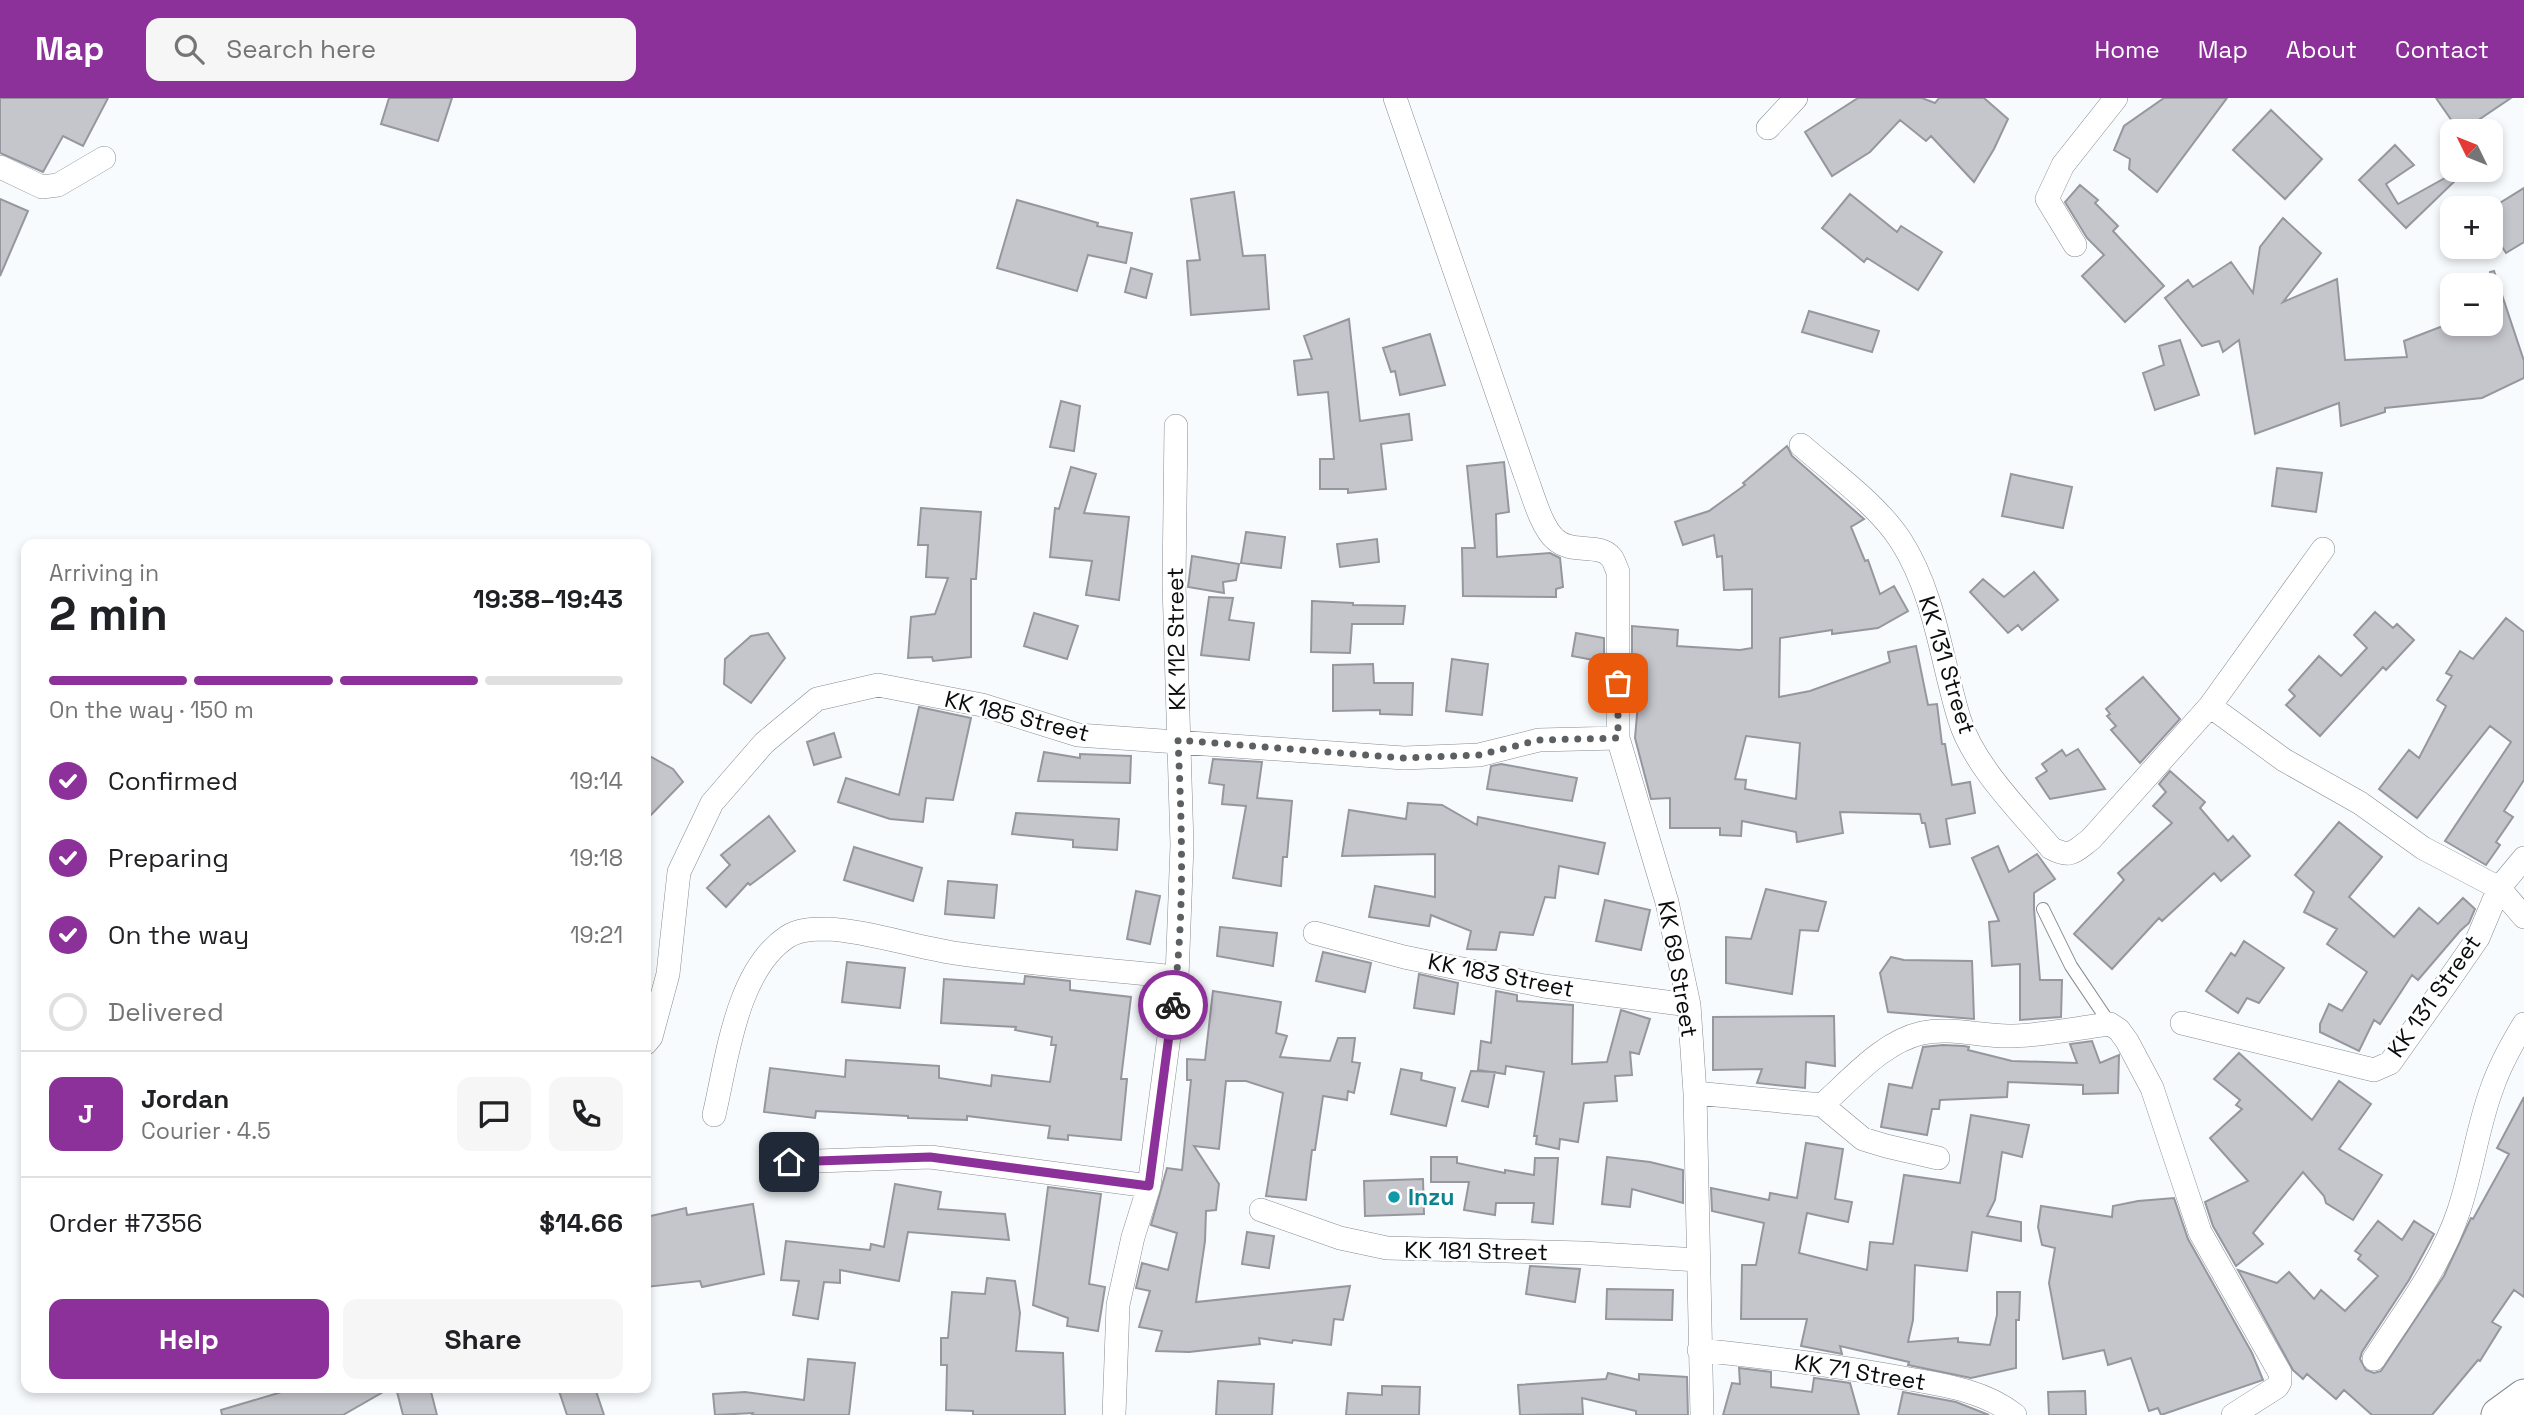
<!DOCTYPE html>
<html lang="en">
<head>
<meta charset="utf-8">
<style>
	:root { --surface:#fff; --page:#f6f6f6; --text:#202124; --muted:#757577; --line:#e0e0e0; --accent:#8c309a }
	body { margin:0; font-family:"Space Grotesk",sans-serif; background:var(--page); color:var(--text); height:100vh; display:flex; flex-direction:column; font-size:26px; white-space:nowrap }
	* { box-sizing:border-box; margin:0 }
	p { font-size:23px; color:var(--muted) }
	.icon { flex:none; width:38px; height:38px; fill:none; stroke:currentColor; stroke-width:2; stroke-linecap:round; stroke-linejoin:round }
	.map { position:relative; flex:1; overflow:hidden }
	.details { position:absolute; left:21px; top:441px; width:630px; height:854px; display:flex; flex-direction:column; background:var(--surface); border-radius:14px; box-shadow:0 4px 10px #0003 }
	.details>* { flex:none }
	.needle { width:46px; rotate:313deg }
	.fabs { position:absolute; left:2440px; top:21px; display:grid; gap:14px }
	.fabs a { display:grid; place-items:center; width:63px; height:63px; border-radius:14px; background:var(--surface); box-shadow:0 4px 10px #0003; font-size:35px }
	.pin { position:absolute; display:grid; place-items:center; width:60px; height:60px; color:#fff; margin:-30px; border-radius:14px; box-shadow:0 4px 10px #0006 }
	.courier { position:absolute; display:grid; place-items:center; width:70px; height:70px; margin:-35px; border:5px solid #8c309a; border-radius:50%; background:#fff; color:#222; box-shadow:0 2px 9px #0007 }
	.overview em { font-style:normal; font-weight:700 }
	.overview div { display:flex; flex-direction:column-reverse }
	.overview { display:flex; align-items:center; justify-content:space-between; height:119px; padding:0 28px }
	h1 { font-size:46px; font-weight:700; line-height:52px }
	.bar { display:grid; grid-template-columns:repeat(4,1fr); gap:10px 7px; align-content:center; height:84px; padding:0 28px }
	.bar i { height:9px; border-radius:5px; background:var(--line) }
	.bar .on { background:var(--accent) }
	.bar p { grid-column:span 4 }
	.line { display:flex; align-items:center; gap:18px; padding:0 28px; border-top:2px solid var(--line) }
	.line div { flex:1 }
	.round { display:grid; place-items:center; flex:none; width:74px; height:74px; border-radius:14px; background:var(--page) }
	ol { padding:0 28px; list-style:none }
	li { display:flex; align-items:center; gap:21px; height:77px }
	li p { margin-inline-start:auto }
	li .icon { padding:7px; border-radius:50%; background:var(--accent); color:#fff; stroke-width:4 }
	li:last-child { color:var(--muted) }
	li i { width:38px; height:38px; border:4px solid var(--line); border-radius:50% }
	.primary-button { display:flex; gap:14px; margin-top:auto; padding:14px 28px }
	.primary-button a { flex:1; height:80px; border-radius:14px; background:var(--accent); color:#fff; font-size:28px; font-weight:700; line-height:80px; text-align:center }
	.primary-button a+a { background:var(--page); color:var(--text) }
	header { display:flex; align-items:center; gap:42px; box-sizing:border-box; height:98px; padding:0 35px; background:var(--accent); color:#fff }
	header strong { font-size:33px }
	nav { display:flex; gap:38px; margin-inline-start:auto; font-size:24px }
	.search { width:490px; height:63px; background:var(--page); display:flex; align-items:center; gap:18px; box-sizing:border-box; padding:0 24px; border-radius:14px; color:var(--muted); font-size:26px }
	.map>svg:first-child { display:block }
	.building { fill:#c5c5cc; stroke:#96979e; stroke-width:2; fill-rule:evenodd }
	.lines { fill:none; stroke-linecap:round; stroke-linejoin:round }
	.service-casing { stroke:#868c91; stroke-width:14 }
	.minor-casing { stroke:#868c91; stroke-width:24 }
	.secondary-casing { stroke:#868c91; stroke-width:35 }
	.service { stroke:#fff; stroke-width:12 }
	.minor { stroke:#fff; stroke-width:23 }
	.secondary { stroke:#fff; stroke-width:33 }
	.done { stroke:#5d6062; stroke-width:7; stroke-dasharray:0 12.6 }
	.route { stroke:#8c309a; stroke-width:9 }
	.culture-dot { fill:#0f9aa8; stroke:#fff; stroke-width:2.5 }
	.labels { text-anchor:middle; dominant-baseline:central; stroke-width:5; stroke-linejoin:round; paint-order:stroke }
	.street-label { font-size:23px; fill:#0a0c0e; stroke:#fff }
	.culture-label { font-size:23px; font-weight:bold; fill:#0d838f; stroke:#fff; text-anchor:start }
</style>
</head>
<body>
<header>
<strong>Map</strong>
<div class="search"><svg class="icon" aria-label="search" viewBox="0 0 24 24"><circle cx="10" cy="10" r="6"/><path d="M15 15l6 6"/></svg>Search here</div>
<nav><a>Home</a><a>Map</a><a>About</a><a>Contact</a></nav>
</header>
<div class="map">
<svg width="2524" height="1317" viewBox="0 0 2524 1317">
	<rect width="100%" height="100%" fill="#f7fbfe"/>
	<path class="building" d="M0,0H108L83,48L63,38L43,74L0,55Z
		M389,0H452L438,43L381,26Z
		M1858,0H1922L1935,5L1939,0H1984L2008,21L1994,51L1974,84L1931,38L1926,43L1900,22L1870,54L1832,78L1805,34Z
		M2164,0H2227L2157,94L2129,71L2130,61L2114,52L2124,28Z
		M2436,0H2511L2462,33H2459Z
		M2271,12L2322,61L2285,101L2233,52Z
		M2395,47L2414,67L2386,86L2398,106L2454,75L2458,80L2406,130L2359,82Z
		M2080,87L2098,102L2095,105L2118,128L2113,133L2164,188L2125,224L2082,178L2104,157L2087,140L2065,104Z
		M2524,90V144L2506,155L2490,130V111Z
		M1234,94L1243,158L1265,157L1269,211L1191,217L1187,163L1200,162L1191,101Z
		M1850,96L1897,134L1901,128L1942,154L1918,192L1867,160L1864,164L1822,130Z
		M0,101L28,113L0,178Z
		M1017,102L1098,125L1097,128L1132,135L1126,165L1088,157L1077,193L997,170Z
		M2283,120L2321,155L2283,204L2337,181L2345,262L2407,259L2404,243L2448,226H2490V174L2494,173L2524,263V280L2482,300L2385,310V314L2341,328L2339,305L2255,336L2239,242L2223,254L2219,243L2202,248L2165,200L2188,182L2193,189L2231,164L2253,195L2260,149Z
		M1131,170L1152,176L1146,200L1125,194Z
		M1809,213L1879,233L1872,254L1802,234Z
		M1349,221L1360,323L1409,316L1412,342L1381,346L1386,391L1348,395V391H1320V361H1334L1328,294L1298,297L1294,263L1312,261L1304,238Z
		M1430,236L1445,287L1400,297L1395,273L1391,274L1383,250Z
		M2180,242L2199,297L2155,312L2143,275L2164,267L2159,248Z
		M1061,303L1080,308L1074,353L1050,349Z
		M1787,348L1792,358L1864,421L1851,429L1865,463L1868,462L1880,496L1894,488L1908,513L1878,530L1832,536V532L1780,540L1779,599L1810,593L1890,564L1888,554L1916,548L1928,607L1937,606L1942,646H1945L1952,687L1970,684L1975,715L1946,721L1950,746L1930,749L1925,725H1922L1920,716L1840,714L1843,735L1797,744L1796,734L1742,723L1741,738L1720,737V730H1670V700L1651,701L1635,640L1638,605L1632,604V528L1678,532L1677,548L1740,552L1752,550V491L1724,492L1722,458L1717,459L1714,437L1683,447L1675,424L1709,413L1745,387L1743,385ZM1746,638L1800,645L1796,701L1745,691L1746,682L1735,681Z
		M1504,364L1509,414L1496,416L1497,459L1550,455L1560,460L1563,489L1556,491V499L1463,498L1462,450H1475L1467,368Z
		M1071,369L1096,376L1084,415L1129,419L1119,502L1086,497L1092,463L1050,459L1055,410L1059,411Z
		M2277,370L2322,375L2316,414L2272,408Z
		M2011,376L2072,389L2063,430L2002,418Z
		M921,410L981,414L976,481H971V559L933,563L932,559L908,560L911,519L935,516L948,480L926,479L928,447H918Z
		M1246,434L1285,439L1281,470L1241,465Z
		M1377,441L1379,464L1340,469L1337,446Z
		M1192,458L1239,466L1236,482L1223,484L1224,495L1188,489Z
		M2034,474L2058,502L2022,532L2018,527L2008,535L1970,494L1983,481L2004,499Z
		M1209,499L1233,500L1229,522L1254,525L1249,562L1201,557Z
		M1312,503L1353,505V507L1405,508L1403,526H1352L1350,555L1311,554Z
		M2375,514L2393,530L2397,526L2414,542L2386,572L2383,569L2320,638L2286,607L2295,598L2289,592L2319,558L2341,578L2367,550L2354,537Z
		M1034,515L1078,528L1067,561L1024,548Z
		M2506,520L2524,534V682L2504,713L2513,719L2496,744L2500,747L2486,767L2445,743L2511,644L2490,628L2417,720L2379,691L2409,652L2419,660L2446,608L2437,602L2452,578L2446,575L2460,553L2473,561Z
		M768,535L785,560L751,605L724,586L725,561L751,538Z
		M1576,535L1604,540V564L1572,558Z
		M1452,561L1488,566L1482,617L1446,613Z
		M1373,566L1374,585H1413L1412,617L1380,616V612L1333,613V567Z
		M2143,579L2180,621L2140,665L2111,632L2116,628L2107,618L2110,616L2106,611Z
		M919,609L971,620L953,702L926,700L923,724L890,721L838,704L846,680L899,697Z
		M834,635L841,659L814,667L807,644Z
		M2078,651L2105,691L2050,701L2036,680L2047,673L2042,666L2062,652L2066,658Z
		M1044,654L1080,660V656L1131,658L1130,685L1038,683Z
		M646,656L673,671L683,684L646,722Z
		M1213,661L1262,664L1257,700L1292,703L1287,759H1283L1281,788L1233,780L1246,708L1222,706L1224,687L1209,685Z
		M1501,666L1577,680L1572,703L1487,691L1491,668Z
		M2170,673L2205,704L2200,710L2228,743L2233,738L2250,758L2221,783L2214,775L2162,823L2159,820L2112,871L2074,836L2124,782L2118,775L2172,725L2153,708L2166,694L2159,686Z
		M1408,705L1442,707L1477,727L1478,719L1605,745L1598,776L1559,768L1555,800L1545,799L1533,837L1500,834L1496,852L1467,851L1471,833L1431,817L1429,828L1369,819L1375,788L1435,799V756L1342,758L1349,712L1406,721Z
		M1016,715L1119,721L1117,752L1073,749V742L1012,736Z
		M769,718L795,753L750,787L748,785L726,809L707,790L730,767L721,757Z
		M2339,724L2382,759L2349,799L2394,839L2419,810L2438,826L2463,800L2475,811L2469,825L2460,833L2418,882L2412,877L2380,926L2374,922L2359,953L2320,934V926L2329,906L2342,913L2367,874L2327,846L2337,831L2304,814L2314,794L2295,777Z
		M1998,748L2009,774L2037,756L2055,781L2034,795V811L2040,882H2062L2061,919L2020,922V866L1992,868L1989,824L1999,823L1972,760Z
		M854,749L922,770L913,803L844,782Z
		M948,783L997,787L994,820L945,816Z
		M1766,791L1826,804L1818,833L1800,832L1792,896L1726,885V839L1751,841Z
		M1136,793L1160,798L1150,846L1127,841Z
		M1605,802L1650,812L1641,852L1596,843Z
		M1220,829L1277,835L1273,868L1217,858Z
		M2244,843L2284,870L2259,905L2247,900L2238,915L2206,893L2231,855L2235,858Z
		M1323,854L1371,865L1365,894L1316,883Z
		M1891,859L1904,862L1972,863L1974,921L1888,914L1880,875Z
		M847,864L905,870L900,910L842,904Z
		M1419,876L1458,885L1454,916L1414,910Z
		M1025,878L1070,883V892L1131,899L1121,981H1127L1121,1042L1068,1037V1042L1048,1040L1050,1028L967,1018V1022L908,1020V1018L816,1013L815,1020L764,1014L770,970L845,979L846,962L939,968V980L991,988L992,977L1050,984L1056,947H1051L1052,939L1015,932L1016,929L941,925L944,881L1024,886Z
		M1213,893L1281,904L1276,935L1287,938L1280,959L1330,963L1338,940H1355L1352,964L1360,965L1354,995L1348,993L1347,1002L1323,998L1315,1052H1312L1306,1102L1266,1098L1283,995L1246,983H1226L1219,1051L1194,1048L1219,1086L1216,1112L1206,1113L1205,1143L1196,1204L1350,1188L1343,1222L1334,1221L1331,1247L1293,1242L1292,1245L1259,1240L1260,1246L1189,1254L1156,1253L1162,1233L1139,1229L1150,1193L1136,1190L1142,1165L1168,1172L1177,1135L1151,1127L1167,1070L1182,1072L1191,982H1187V961L1205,962Z
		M1496,893L1517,897V903L1573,907L1572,966L1607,964L1621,912L1650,921L1639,956L1630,954L1632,977L1615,978L1617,1003L1584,1005L1578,1044L1560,1041L1559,1051L1536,1046L1537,1038H1534L1544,974L1506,968L1505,976L1478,972L1481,943L1491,945Z
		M1834,918L1835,968L1806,964L1805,990L1757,985L1762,971L1713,972V919Z
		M2092,943L2100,965L2119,957L2118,995L2083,996V987L2008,984L2007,999L1940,1002L1939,1011H1932L1927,1037L1881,1029L1889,986L1912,990L1923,949L1943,947L1964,948L1969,949L1968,952L2012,963L2077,965L2070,946Z
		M2239,955L2312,1022L2339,983L2371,1006L2339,1051L2382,1077L2353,1122L2326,1105L2324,1098L2303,1074L2253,1135L2263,1146L2236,1168L2213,1128L2205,1104L2248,1083L2210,1040L2242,1011L2236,1007L2240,1002L2214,981Z
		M1401,971L1422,975L1421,982L1455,990L1446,1028L1391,1016Z
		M1471,973L1495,974L1488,1009L1462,1003Z
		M2524,999V1199L2514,1192L2492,1224L2501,1229L2480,1263L2478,1262L2432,1317H2372L2344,1292L2336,1301L2307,1276L2303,1281L2293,1272L2238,1172L2277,1185L2289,1174L2314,1201L2321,1192L2345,1213L2378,1178L2358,1161L2361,1157L2355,1153L2378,1123L2402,1142L2414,1123L2434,1136L2409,1182L2362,1254L2360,1261L2366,1272L2374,1275L2381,1273L2444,1178L2471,1120L2473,1121L2509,1056L2497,1050Z
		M1971,1017L2029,1027L2022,1059L2002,1054L1995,1102L1987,1118L2021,1124V1143L1972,1134L1967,1173L1915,1167L1913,1222L1908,1244L1958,1240V1244L1990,1247L1997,1217V1194H2020L2019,1222H2016V1270L1971,1280L1908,1267L1909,1264L1840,1248L1842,1256L1801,1248L1807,1221H1741L1742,1167H1756L1764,1125L1712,1113L1711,1090L1769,1102L1770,1095L1797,1100L1806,1045L1843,1051L1835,1101L1852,1104L1848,1124L1807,1115L1799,1155L1867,1172L1870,1144L1893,1146L1904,1077L1960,1085Z
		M1431,1059H1457V1065L1505,1075V1072L1534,1077L1535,1060H1558L1553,1126L1532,1124L1534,1105H1496L1495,1117L1464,1112L1469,1084H1431Z
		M1607,1059L1650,1064L1683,1072V1105L1632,1091L1630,1109L1602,1106Z
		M1423,1081L1424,1116L1365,1118L1364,1083Z
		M895,1086L941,1094L938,1111L1005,1116L1009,1142L908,1134L899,1183L840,1172V1185L824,1184L818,1221L793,1217L799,1183L781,1182L786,1143L870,1152L871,1146L884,1149Z
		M1048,1089L1101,1096L1089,1186L1105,1189L1098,1233L1067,1228L1068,1220L1033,1207Z
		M2174,1100L2188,1141L2252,1255L2263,1282L2161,1317L2158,1310L2149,1313L2131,1260L2108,1267L2104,1252L2063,1261L2049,1185L2055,1150L2042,1147L2038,1129L2041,1108L2112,1119L2113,1108L2138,1103Z
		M753,1106L764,1176L702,1189L700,1183L646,1189V1119L686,1110L687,1117Z
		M1247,1134L1274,1138L1269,1170L1242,1166Z
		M1530,1168L1580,1171L1575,1204L1526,1196Z
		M987,1180L1015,1183L1020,1215L1016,1253L1063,1255L1065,1317H973V1313L946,1312L947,1267H941V1240H948L952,1194L985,1196Z
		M1607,1191L1673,1192L1672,1222L1606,1221Z
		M808,1261L855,1265L849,1317H752L753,1315L715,1317L713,1296L745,1294L804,1302Z
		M1739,1270L1771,1274V1289L1812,1294L1814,1280L1850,1285L1859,1317H1723L1732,1285L1740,1286Z
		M1608,1275L1639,1282V1276L1687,1279L1688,1317H1636V1313L1582,1300L1583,1316L1520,1317L1518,1287L1606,1281Z
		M1218,1283L1274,1286L1272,1317H1216Z
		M1382,1288L1420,1289L1419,1317H1346L1348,1295L1382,1297Z
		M295,1290H390L343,1317H222L221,1312Z
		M396,1290H430L437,1317H403Z
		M558,1290H595L604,1317H567Z
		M2085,1293L2086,1317H2049L2048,1294Z
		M1903,1294L1956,1304L1989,1317H1898Z"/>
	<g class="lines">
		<g class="service-casing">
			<path id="service" d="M2043,811L2071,868L2110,926"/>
		</g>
		<g class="minor-casing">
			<path id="minor" d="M1395,0L1525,376C1532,394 1541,429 1555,441C1572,457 1598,444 1611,459C1614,462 1616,470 1618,474V640L1667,804L1689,907L1695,995L1702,1317
				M1768,30L1796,0
				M0,69L42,89L58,87L104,60
				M2075,147L2047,101L2063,67L2116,0
				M1801,347C1834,376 1878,407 1901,443C1935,496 1941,561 1959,620C1973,667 2020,713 2051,750C2071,761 2075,753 2091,741L2210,608L2323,451
				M2210,608L2284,662L2360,705L2423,750L2499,790L2524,819
				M1315,835L1404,859L1544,888L1689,907
				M2182,925L2374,972L2390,965L2444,889L2478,840L2499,790L2524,760
				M646,945L651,939L668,876L679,774L712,705L764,645L817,601L878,587L982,607L1078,637L1404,660L1479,657L1539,642L1618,640
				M1695,995L1822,1007C1851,982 1882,944 1922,935C1950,929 1980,938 2008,938C2042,938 2076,930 2110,926L2119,932L2127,943L2152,990L2200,1134L2280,1275V1284L2277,1289L2233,1317
				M1822,1007L1863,1041L1886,1048L1938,1060
				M714,1017C727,962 736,873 787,839C799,831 815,831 829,831C867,833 915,849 954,855C1028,866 1103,871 1177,879
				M789,1064L930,1059L1149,1088
				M1261,1112L1340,1140L1387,1150L1583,1155L1698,1162
				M1699,1252C1766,1259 1832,1267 1898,1279C1937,1286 1983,1291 2015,1317
				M2374,1261C2405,1213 2441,1167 2459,1112C2472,1073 2477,1032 2491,993C2499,969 2511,947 2524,926
				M1114,1317L1118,1207L1133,1139L1149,1088L1177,879L1182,747L1174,486L1176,328"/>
		</g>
		<g class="secondary-casing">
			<path id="secondary" d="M2498,1317L2524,1298"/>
		</g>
		<use href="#service" class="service"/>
		<use href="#minor" class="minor"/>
		<use href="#secondary" class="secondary"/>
	</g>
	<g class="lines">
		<path class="done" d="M1173,907C1185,820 1182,730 1178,642L1404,660L1479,657L1539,642L1618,640V585"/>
		<path class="route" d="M789,1064L930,1059L1149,1088L1173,907"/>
	</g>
	<circle class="culture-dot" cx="1394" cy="1099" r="7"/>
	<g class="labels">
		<g class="street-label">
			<text transform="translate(1176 541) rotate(-91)">KK 112 Street</text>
			<text transform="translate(1947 567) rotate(73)">KK 131 Street</text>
			<text transform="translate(1017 618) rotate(14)">KK 185 Street</text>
			<text transform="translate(1678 871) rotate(80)">KK 69 Street</text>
			<text transform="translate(1501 877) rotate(11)">KK 183 Street</text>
			<text transform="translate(2434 898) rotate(-55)">KK 131 Street</text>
			<text transform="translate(1476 1153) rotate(1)">KK 181 Street</text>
			<text transform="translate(1860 1274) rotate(9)">KK 71 Street</text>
		</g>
		<g class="culture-label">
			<text x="1408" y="1099">Inzu</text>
		</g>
	</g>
</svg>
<div class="fabs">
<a><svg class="needle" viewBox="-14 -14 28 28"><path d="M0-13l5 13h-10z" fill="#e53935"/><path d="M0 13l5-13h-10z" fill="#757577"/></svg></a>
<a>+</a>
<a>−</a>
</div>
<div class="pin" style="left:1618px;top:585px;background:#ea580c"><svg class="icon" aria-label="bag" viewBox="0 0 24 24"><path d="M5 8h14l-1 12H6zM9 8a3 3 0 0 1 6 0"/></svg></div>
<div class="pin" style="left:789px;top:1064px;background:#1f2937"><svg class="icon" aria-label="home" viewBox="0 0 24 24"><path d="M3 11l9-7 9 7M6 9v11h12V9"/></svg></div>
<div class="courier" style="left:1173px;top:907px"><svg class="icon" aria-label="bike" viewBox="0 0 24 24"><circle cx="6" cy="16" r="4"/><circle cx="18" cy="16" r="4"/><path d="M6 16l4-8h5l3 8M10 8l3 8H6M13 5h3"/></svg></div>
<section class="details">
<div class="overview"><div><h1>2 min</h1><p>Arriving in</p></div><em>19:38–19:43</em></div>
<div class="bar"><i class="on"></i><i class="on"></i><i class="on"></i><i></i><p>On the way · 150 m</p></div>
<ol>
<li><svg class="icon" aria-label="check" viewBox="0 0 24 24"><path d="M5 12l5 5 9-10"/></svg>Confirmed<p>19:14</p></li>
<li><svg class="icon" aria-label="check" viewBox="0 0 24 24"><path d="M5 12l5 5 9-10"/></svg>Preparing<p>19:18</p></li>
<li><svg class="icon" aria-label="check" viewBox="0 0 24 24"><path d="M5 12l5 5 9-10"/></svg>On the way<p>19:21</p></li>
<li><i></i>Delivered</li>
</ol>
<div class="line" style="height:126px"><b class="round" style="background:var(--accent);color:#fff">J</b><div><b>Jordan</b><p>Courier · 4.5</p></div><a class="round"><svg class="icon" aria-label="chat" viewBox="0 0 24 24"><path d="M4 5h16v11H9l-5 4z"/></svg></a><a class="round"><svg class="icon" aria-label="phone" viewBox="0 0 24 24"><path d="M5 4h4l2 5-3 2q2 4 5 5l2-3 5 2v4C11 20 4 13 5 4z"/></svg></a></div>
<div class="line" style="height:91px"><div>Order #7356</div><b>$14.66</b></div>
<div class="primary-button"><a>Help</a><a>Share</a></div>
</section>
</div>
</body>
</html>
